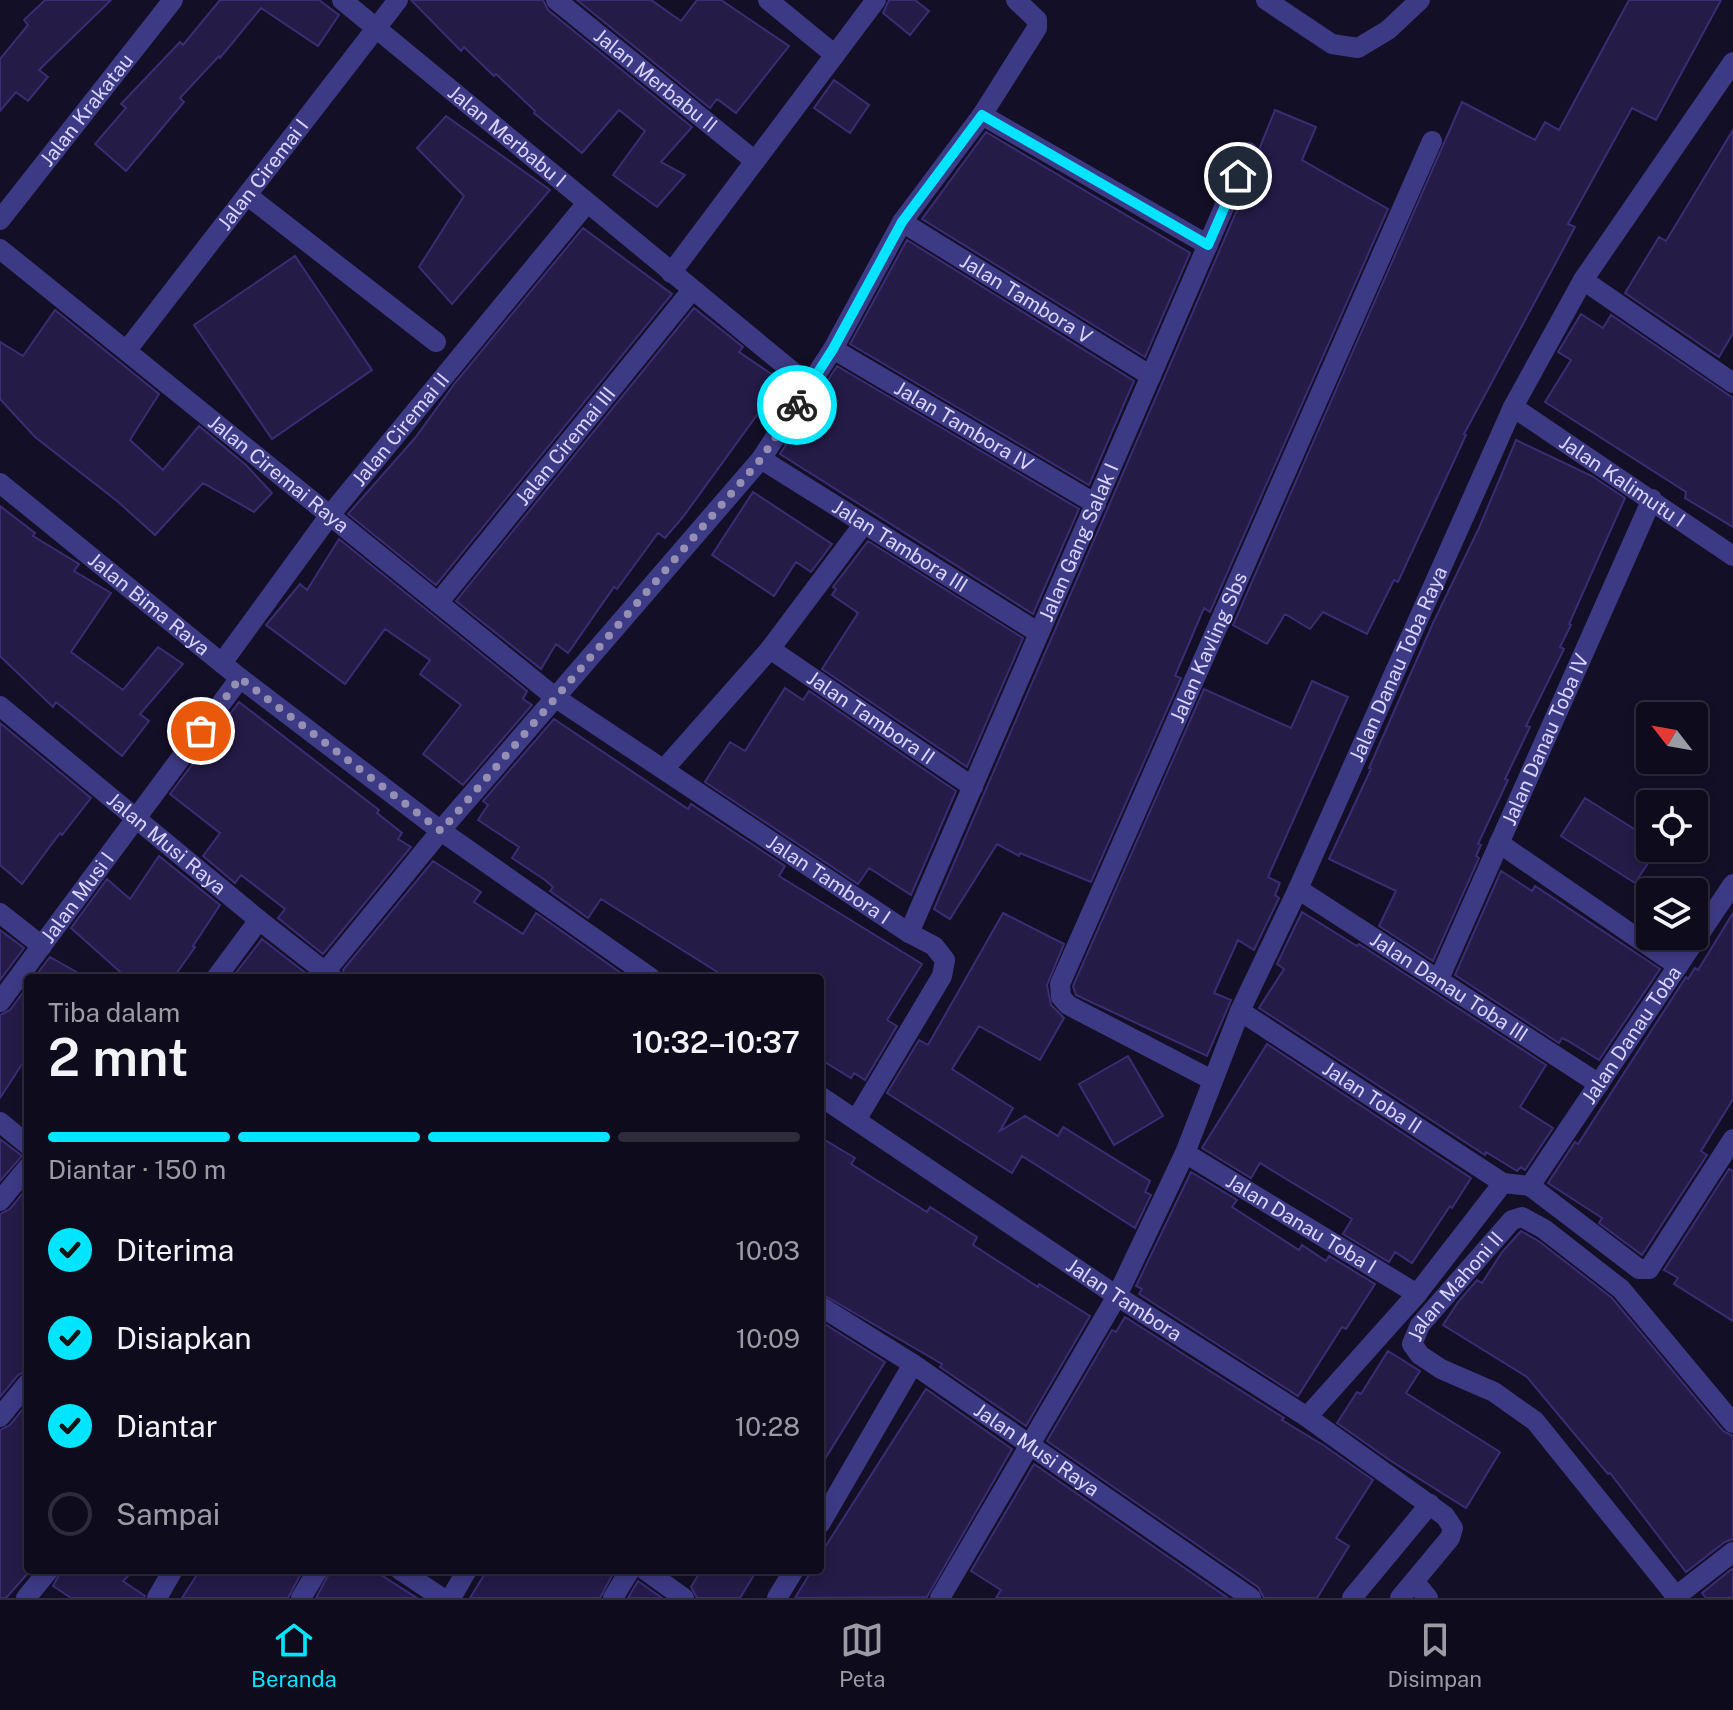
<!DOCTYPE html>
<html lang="id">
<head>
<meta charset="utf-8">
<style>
	:root { --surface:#0e0b1c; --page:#1c1929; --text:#f1f3f6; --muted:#9b9ba3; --line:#2e2b3b; --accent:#00e5ff }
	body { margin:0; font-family:"Public Sans",sans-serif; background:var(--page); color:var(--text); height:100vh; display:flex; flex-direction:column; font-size:30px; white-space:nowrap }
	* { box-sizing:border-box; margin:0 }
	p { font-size:26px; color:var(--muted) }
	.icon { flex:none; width:44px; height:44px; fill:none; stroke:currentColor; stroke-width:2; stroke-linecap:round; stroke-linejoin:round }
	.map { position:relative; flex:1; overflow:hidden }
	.sheet { position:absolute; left:24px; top:974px; width:800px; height:600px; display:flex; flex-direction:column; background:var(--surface); border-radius:8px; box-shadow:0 4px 12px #0003,0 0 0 2px var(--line) }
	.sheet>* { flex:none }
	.needle { width:52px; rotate:301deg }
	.fabs { position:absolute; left:1636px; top:702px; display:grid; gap:16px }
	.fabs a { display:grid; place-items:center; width:72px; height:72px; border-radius:8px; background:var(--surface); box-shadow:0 4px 12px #0003,0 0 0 2px var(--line); font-size:40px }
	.pin { position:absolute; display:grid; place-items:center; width:68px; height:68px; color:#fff; margin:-34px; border:4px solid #fff; border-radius:50%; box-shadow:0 2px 8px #0007 }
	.courier { position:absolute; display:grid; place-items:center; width:80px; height:80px; margin:-40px; border:6px solid #00e5ff; border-radius:50%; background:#fff; color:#222; box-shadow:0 2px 10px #0007 }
	.head em { font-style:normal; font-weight:600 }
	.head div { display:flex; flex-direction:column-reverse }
	.head { display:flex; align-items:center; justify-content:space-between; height:136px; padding:0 24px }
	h1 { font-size:52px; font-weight:600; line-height:60px }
	.bar { display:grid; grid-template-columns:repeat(4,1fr); gap:12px 8px; align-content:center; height:96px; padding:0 24px }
	.bar i { height:10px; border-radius:6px; background:var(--line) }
	.bar .active { background:var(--accent) }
	.bar p { grid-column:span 4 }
	ol { padding:0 24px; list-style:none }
	li { display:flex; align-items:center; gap:24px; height:88px }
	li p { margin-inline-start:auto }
	li .icon { padding:8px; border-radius:50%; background:var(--accent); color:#111; stroke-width:4 }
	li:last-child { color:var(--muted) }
	li i { width:44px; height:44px; border:4px solid var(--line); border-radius:50% }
	.tabs { display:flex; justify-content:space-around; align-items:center; height:112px; border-top:2px solid var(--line); background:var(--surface); font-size:22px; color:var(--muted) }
	.tabs a { display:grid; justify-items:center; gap:4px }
	.tabs .active { color:var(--accent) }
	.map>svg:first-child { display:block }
	.building { fill:#241b47; stroke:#3b2d73; stroke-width:2 }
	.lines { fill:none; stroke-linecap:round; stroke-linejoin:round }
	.minor { stroke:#3d3a85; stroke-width:20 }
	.done { stroke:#948fb3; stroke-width:8; stroke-dasharray:0 14.4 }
	.route { stroke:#00e5ff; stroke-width:10 }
	.labels { text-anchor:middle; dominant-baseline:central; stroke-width:8; stroke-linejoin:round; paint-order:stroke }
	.street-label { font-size:20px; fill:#d9d4ff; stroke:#130f26 }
</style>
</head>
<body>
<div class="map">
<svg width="1733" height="1598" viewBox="0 0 1733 1598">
	<rect width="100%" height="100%" fill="#130f26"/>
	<path class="building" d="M45,0H111L39,70L48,77L28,101L16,92L0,111V59L28,25L24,20Z
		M220,0H319L339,15L318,46L261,8L220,58L219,56L180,98L184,102L126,171L95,144L126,108L121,104L180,42L183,45Z
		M411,0H543L548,10L692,127L661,162L685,175L657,207L613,175L645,131L619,110L582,153L534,113L535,111L496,74L494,76L464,47L461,51Z
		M577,0H651L681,21L697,0H721L789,46L736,113L717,99L710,108Z
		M889,0H915L929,11L910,35L883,13Z
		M1629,0H1721L1656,120L1632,108L1568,224L1575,227L1464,434L1466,435L1398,582L1394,580L1367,634L1323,612L1310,629L1285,614L1267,644L1233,625L1462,102L1535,140L1545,122L1559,130Z
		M834,80L869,105L850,133L814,108Z
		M1275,110L1316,127L1302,160L1388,209L1210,612L1204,608L1175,676L1181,678L1091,882L1020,853L1019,856L997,844L950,919L934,909L1260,157V147Z
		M446,116L550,190L452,304L419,267L464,196L417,148Z
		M1733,130V333L1719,357L1625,293L1659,237L1666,241Z
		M986,132L1190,253L1145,357L922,219Z
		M583,228L672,294L436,585L348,514L415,438L455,383Z
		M907,240L1134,381L1089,485L850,344Z
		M295,256L372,370L272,439L194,325Z
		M694,308L743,347L739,352L792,388L776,412L765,404L683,517L665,538L658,533L617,589L614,587L568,653L556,644L541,669L456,601Z
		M55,310L159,394L130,440L163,470L199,426L246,465L272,493L254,512L203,483L155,535L117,501L35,437L0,399V342L23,356Z
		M1581,314L1603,328L1611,315L1733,398V527L1685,498L1686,492L1545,402L1571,360L1558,352Z
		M837,366L1079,509L1033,614L780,454Z
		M1516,440L1592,476L1625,498L1569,624L1571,625L1560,647L1564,649L1526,726L1530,727L1505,779L1508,780L1478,844L1481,845L1476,856L1479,858L1433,961L1379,926L1396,891L1329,859L1371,769L1369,768L1433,623L1479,528Z
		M753,492L832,544L811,572L796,562L774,596L712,555Z
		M0,506L35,533L33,536L79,564L74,571L111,593L71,652L123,690L158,647L183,664L140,714L149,721L122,756L56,702L53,707L0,656Z
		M339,539L527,691L523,699L532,705L463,785L423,754L461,705L420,674L430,660L385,629L345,684L266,625L300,584L307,590Z
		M868,541L1023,638L967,767L822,669L858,613L832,595L836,589L833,587Z
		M1312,681L1348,697L1268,877L1280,883L1275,895L1279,898L1254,950L1238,940L1214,993L1231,1000L1207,1056L1076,995L1073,986L1204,689L1291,728Z
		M785,688L803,700L809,691L956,791L911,895L869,868L858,884L705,782L730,742L745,751Z
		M239,702L379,810L377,813L402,833L398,839L411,847L323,954L278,918L285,909L241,875L235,883L203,856L220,833L170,794Z
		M554,719L688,809L691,804L785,866L779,876L922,964L887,1020L897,1026L865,1080L854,1073L851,1078L820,1059V978H727L601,899L588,918L550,891L553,887L545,880L512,858L519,847L478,820L488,805L483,801Z
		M0,723L91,798L62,835L60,833L22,884L0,865Z
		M1585,798L1650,839V848H1658L1635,883L1561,836Z
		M159,856L220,905L193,946L195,947L173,978H127L71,928L107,879L130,899Z
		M433,861L481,892L474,902L523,934L536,913L628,978H346L343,970Z
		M1501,871L1532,891L1535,886L1660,969L1599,1060L1568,1041L1562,1038L1559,1043L1455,975Z
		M1302,912L1357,946L1359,944L1546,1065L1520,1107L1553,1128L1525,1170L1521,1167L1517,1171L1486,1152L1485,1155L1259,1008L1284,969L1277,964Z
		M1003,913L1064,944L1047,985L1051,1005L1064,1018L1040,1060L979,1026L952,1069L1013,1108L1000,1131L1025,1116L1058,1136L1063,1127L1150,1181L1145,1192L1151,1195L1135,1228L1022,1156L1012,1173L887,1093L919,1040L928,1045Z
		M1733,913V1099L1701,1151L1707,1155L1642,1255L1599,1223L1602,1218L1548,1183L1575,1142L1578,1144L1686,977L1688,979L1695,968L1698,970Z
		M0,930L24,948L0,980Z
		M262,939L312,978H232Z
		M50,957L87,978H34Z
		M28,986V1055L0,1098V1015L10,1010Z
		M1267,1044L1471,1178L1452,1208L1450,1206L1412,1263L1395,1252L1389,1262L1343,1234L1352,1219L1260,1163L1251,1178L1202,1148Z
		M1128,1056L1163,1116L1114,1145L1079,1084Z
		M820,1137L855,1158L851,1164L927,1212L930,1207L977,1237L973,1245L1038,1287L1039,1284L1090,1316L1026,1426L940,1367L942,1364L820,1293Z
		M0,1139L22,1156L0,1181Z
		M1729,1169L1733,1171V1321L1674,1284L1678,1278L1664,1270Z
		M1191,1172L1237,1200L1232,1207L1299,1250L1302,1245L1326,1261L1329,1256L1375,1284L1346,1329L1342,1327L1298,1396L1139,1294L1142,1289L1136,1286Z
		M28,1187V1370L18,1375L0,1397V1214L10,1209Z
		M1521,1231L1540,1242L1612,1298L1723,1431L1733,1436V1539L1725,1542L1686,1572L1610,1473L1608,1474L1527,1377L1443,1325L1458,1302L1477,1280L1482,1283L1502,1252Z
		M1125,1317L1284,1418L1282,1420L1323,1445L1373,1480L1336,1538L1349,1546L1317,1598H1264L1258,1587L1047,1441L1112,1330L1116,1332Z
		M820,1321L885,1362L820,1467Z
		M1388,1351L1420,1371L1406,1393L1500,1452L1466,1508L1391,1461L1337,1423L1357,1392L1361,1394Z
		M926,1389L1012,1449L927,1597L795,1598L812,1570H820V1555Z
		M28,1403V1573L6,1598H0V1430L10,1425Z
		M1034,1464L1228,1598H996L1001,1590L971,1571Z
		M1733,1568V1598H1706L1702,1593Z
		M62,1570H134L123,1581L145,1596L144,1598H71L53,1586Z
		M200,1570H303L288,1598H182Z
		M331,1570H373L417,1598H316Z
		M487,1570H615L600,1598H470Z
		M701,1570H757L740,1598H697L691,1587Z
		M638,1581L662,1598H628Z"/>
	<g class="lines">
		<g class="minor">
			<path id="s1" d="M342,0L810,386"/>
			<path id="s2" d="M556,0L755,161"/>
			<path d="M768,0L835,55"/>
			<path d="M1266,0L1332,44L1358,48L1388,30L1420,0"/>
			<path d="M982,115L1208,245"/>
			<path d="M248,196L436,342"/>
			<path id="s3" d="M0,220L173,0"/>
			<path id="s4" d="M902,222L1151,376"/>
			<path id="s5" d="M0,249L556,698L909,933L934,946L945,960L942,976L856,1120"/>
			<path d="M671,273L876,0"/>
			<path d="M1583,280L1733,383"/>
			<path id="s6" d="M833,349L1096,504"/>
			<path id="s7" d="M127,350L398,0"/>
			<path id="s8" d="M1513,407L1733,556"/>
			<path id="s9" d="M761,459L1039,633"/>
			<path id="s10" d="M0,483L240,678L441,831L651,978"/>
			<path id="s11" d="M438,603L692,290"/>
			<path id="s12" d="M770,649L973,787"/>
			<path id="s13" d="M222,663L330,515L587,203"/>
			<path id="s14" d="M0,706L259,920L333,978"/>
			<path d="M664,769L770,649L863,525"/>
			<path d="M1499,843L1678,966"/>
			<path id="s15" d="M1298,889L1599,1084"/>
			<path d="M0,913L42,946"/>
			<path id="s16" d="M909,933L1248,152"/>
			<path d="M325,972L448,822L761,459L833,349L902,222L982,115L1037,28V20L1016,0"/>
			<path d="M216,978L259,920"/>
			<path id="s17" d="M1439,979L1652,499"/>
			<path id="s18" d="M0,1002L240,678"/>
			<path id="s19" d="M1240,1011L1503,1183L1530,1186"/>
			<path id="s20" d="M1212,1080L1068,1005L1061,997L1060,984L1432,141"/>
			<path id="s21" d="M820,1096L1117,1296L1307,1417L1445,1516L1453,1528L1450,1538L1400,1598"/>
			<path d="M0,1122L28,1145"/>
			<path id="s22" d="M1185,1153L1417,1294"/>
			<path id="s23" d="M1530,1186L1733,884"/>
			<path d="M1530,1186L1639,1269H1649L1733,1139"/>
			<path d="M0,1201L28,1167"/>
			<path id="s24" d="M820,1306L913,1364L1251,1598"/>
			<path d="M0,1417L28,1383"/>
			<path d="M1307,1417L1417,1294L1503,1183"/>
			<path d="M820,1524L913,1364"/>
			<path d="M400,1570L442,1598"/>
			<path d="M645,1570L684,1598"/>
			<path d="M1415,1582L1428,1598"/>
			<path id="s25" d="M1676,1596L1535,1421L1494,1392L1441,1369L1420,1355L1412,1344L1420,1325L1512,1220L1522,1217L1544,1229L1621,1289L1733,1423"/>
			<path d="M26,1598L49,1570"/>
			<path d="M157,1598L173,1570"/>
			<path d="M301,1598L318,1570"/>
			<path d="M451,1598L467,1570"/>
			<path d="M613,1598L630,1570"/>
			<path d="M777,1598L794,1570"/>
			<path id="s26" d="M940,1598L1117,1296L1185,1153L1240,1011L1298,889L1513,407L1583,280L1733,62"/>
			<path d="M1352,1598L1430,1504"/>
			<path d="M1674,1598L1733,1552"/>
		</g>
	</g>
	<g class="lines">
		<path class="done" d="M201,731L240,678L441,831L761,459L797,405"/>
		<path class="route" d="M797,405L833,349L902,222L982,115L1208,245L1238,176"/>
	</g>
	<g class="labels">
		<g class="street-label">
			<text stroke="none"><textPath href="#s2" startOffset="128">Jalan Merbabu II</textPath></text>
			<text stroke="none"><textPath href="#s3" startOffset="140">Jalan Krakatau</textPath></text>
			<text stroke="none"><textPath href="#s1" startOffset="214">Jalan Merbabu I</textPath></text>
			<text stroke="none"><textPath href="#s7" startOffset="222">Jalan Ciremai I</textPath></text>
			<text stroke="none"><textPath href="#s4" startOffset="146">Jalan Tambora V</textPath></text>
			<text stroke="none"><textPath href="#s6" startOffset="152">Jalan Tambora IV</textPath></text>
			<text stroke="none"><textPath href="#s13" startOffset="294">Jalan Ciremai II</textPath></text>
			<text stroke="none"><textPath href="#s11" startOffset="202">Jalan Ciremai III</textPath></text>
			<text stroke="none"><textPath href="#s5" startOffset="358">Jalan Ciremai Raya</textPath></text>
			<text stroke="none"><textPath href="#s8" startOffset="132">Jalan Kalimutu I</textPath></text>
			<text stroke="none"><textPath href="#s16" startOffset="426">Jalan Gang Salak I</textPath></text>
			<text stroke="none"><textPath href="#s9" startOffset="164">Jalan Tambora III</textPath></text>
			<text stroke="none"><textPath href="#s10" startOffset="192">Jalan Bima Raya</textPath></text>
			<text stroke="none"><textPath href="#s20" startOffset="554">Jalan Kavling Sbs</textPath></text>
			<text stroke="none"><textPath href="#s26" startOffset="1042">Jalan Danau Toba Raya</textPath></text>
			<text stroke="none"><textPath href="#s12" startOffset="122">Jalan Tambora II</textPath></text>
			<text stroke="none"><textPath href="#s17" startOffset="262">Jalan Danau Toba IV</textPath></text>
			<text stroke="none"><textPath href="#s14" startOffset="216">Jalan Musi Raya</textPath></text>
			<text stroke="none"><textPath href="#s5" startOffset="1042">Jalan Tambora I</textPath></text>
			<text stroke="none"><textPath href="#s18" startOffset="130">Jalan Musi I</textPath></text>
			<text stroke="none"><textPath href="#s15" startOffset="180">Jalan Danau Toba III</textPath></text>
			<text stroke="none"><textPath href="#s23" startOffset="182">Jalan Danau Toba</textPath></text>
			<text stroke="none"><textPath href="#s19" startOffset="158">Jalan Toba II</textPath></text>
			<text stroke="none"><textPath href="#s22" startOffset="136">Jalan Danau Toba I</textPath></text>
			<text stroke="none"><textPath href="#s25" startOffset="444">Jalan Mahoni II</textPath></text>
			<text stroke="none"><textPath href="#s21" startOffset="366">Jalan Tambora</textPath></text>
			<text stroke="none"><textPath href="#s24" startOffset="260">Jalan Musi Raya</textPath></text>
		</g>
	</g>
</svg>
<div class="fabs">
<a><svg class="needle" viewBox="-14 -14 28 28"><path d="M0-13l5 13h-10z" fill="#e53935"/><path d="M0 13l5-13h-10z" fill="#9b9ba3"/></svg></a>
<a><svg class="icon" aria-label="locate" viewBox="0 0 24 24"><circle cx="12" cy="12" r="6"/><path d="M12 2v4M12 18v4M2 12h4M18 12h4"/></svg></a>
<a><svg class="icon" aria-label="layers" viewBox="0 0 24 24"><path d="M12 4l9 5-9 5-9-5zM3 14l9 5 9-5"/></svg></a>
</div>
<div class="pin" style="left:201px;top:731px;background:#ea580c"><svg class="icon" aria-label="bag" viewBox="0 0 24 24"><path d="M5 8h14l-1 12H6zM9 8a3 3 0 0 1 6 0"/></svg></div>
<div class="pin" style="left:1238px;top:176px;background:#1f2937"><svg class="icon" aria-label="home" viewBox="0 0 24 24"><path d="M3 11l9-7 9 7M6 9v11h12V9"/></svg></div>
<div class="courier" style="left:797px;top:405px"><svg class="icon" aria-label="bike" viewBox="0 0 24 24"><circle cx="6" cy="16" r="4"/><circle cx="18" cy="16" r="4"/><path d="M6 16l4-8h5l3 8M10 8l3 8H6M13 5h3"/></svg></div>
<section class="sheet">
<div class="head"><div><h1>2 mnt</h1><p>Tiba dalam</p></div><em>10:32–10:37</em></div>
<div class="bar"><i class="active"></i><i class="active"></i><i class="active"></i><i></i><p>Diantar · 150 m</p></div>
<ol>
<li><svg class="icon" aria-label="check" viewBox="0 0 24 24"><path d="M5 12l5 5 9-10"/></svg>Diterima<p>10:03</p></li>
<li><svg class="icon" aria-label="check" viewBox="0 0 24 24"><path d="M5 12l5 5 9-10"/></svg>Disiapkan<p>10:09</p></li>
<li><svg class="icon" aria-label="check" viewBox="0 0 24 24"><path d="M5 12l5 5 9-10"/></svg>Diantar<p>10:28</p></li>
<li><i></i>Sampai</li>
</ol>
</section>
</div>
<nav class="tabs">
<a class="active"><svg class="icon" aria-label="home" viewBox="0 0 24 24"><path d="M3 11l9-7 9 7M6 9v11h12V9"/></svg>Beranda</a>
<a><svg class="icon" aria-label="map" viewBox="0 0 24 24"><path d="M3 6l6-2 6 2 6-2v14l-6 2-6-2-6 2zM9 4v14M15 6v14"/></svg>Peta</a>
<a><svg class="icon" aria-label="saved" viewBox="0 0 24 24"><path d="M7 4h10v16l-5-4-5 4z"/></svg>Disimpan</a>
</nav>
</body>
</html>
